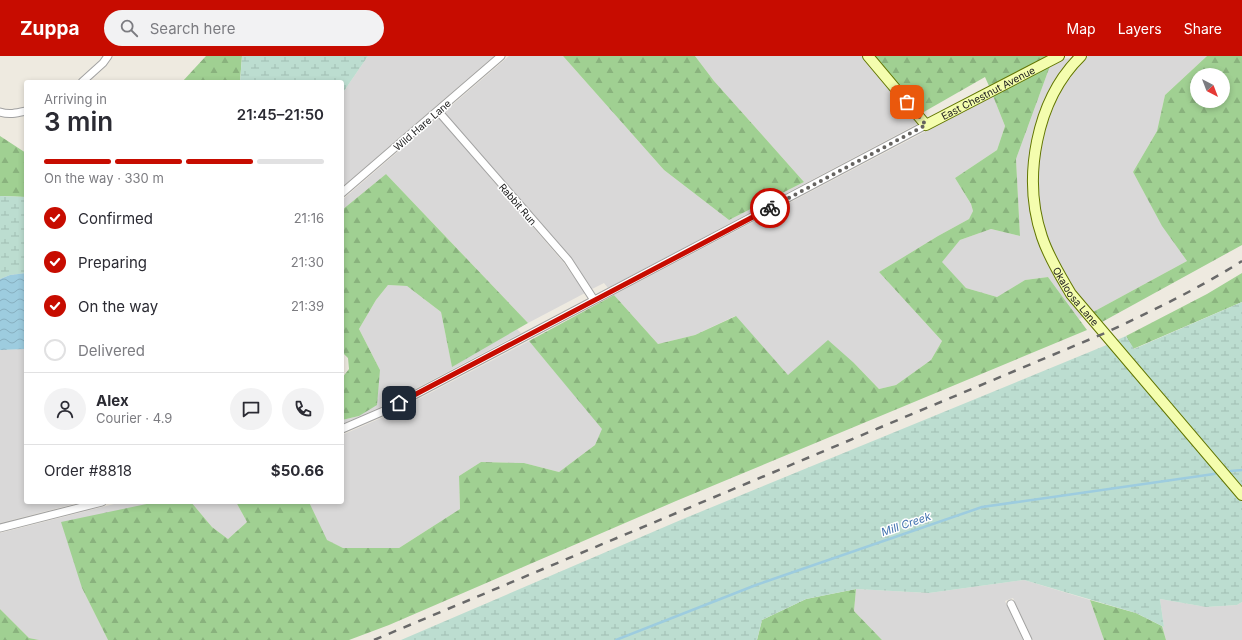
<!DOCTYPE html>
<html lang="en">
<head>
<meta charset="utf-8">
<style>
	:root { --surface:#fff; --page:#f2f2f3; --text:#2b2b33; --muted:#7c7c81; --line:#e1e1e2; --accent:#c70c00 }
	body { margin:0; font-family:Inter,sans-serif; background:var(--page); color:var(--text); height:100vh; display:flex; flex-direction:column; font-size:15px; white-space:nowrap }
	* { box-sizing:border-box; margin:0 }
	p { font-size:13px; color:var(--muted) }
	.icon { flex:none; width:22px; height:22px; fill:none; stroke:currentColor; stroke-width:2; stroke-linecap:round; stroke-linejoin:round }
	.map { position:relative; flex:1; overflow:hidden }
	.drawer { position:absolute; left:24px; top:24px; width:320px; height:424px; display:flex; flex-direction:column; background:var(--surface); border-radius:4px; box-shadow:0 2px 6px #0003 }
	.drawer>* { flex:none }
	.needle { width:26px; rotate:138deg }
	.controls { position:absolute; left:1190px; top:12px; display:grid; gap:8px }
	.controls a { display:grid; place-items:center; width:40px; height:40px; border-radius:50%; background:var(--surface); box-shadow:0 2px 6px #0003; font-size:20px }
	.pin { position:absolute; display:grid; place-items:center; width:34px; height:34px; color:#fff; margin:-17px; border-radius:8px; box-shadow:0 2px 6px #0006 }
	.courier { position:absolute; display:grid; place-items:center; width:40px; height:40px; margin:-20px; border:3px solid #c70c00; border-radius:50%; background:#fff; color:#222; box-shadow:0 1px 5px #0007 }
	.headline em { font-style:normal; font-weight:600 }
	.headline div { display:flex; flex-direction:column-reverse }
	.headline { display:flex; align-items:center; justify-content:space-between; height:68px; padding:0 20px }
	h1 { font-size:26px; font-weight:600; line-height:30px }
	.bar { display:grid; grid-template-columns:repeat(4,1fr); gap:6px 4px; align-content:center; height:48px; padding:0 20px }
	.bar i { height:5px; border-radius:3px; background:var(--line) }
	.bar .on { background:var(--accent) }
	.bar p { grid-column:span 4 }
	.line { display:flex; align-items:center; gap:10px; padding:0 20px; border-top:1px solid var(--line) }
	.line div { flex:1 }
	.round { display:grid; place-items:center; flex:none; width:42px; height:42px; border-radius:21px; background:var(--page) }
	ol { padding:0 20px; list-style:none }
	li { display:flex; align-items:center; gap:12px; height:44px }
	li p { margin-inline-start:auto }
	li .icon { padding:4px; border-radius:50%; background:var(--accent); color:#fff; stroke-width:4 }
	li:last-child { color:var(--muted) }
	li i { width:22px; height:22px; border:2px solid var(--line); border-radius:50% }
	header { display:flex; align-items:center; gap:24px; box-sizing:border-box; height:56px; padding:0 20px; background:var(--accent); color:#fff }
	header strong { font-size:19px }
	nav { display:flex; gap:22px; margin-inline-start:auto; font-size:14px }
	.search { width:280px; height:36px; background:var(--page); display:flex; align-items:center; gap:10px; box-sizing:border-box; padding:0 14px; border-radius:22px; color:var(--muted); font-size:15px }
	.map>svg:first-child { display:block }
	.residential { fill:#d9d8d8 }
	.forest { fill:url(#forest-firs); fill-rule:evenodd }
	.wetland { fill:url(#wetland-marsh) }
	.water { fill:url(#water-waves) }
	.lines { fill:none; stroke-linecap:round; stroke-linejoin:round }
	.stream { stroke:#9dccdf; stroke-width:2.5 }
	.street-casing { stroke:#a2a2a2; stroke-width:9 }
	.secondary-casing { stroke:#617500; stroke-width:12 }
	.street { stroke:#fff; stroke-width:7 }
	.secondary { stroke:#f4fdae; stroke-width:10 }
	.rail { stroke:#696969; stroke-width:2.5; stroke-dasharray:8 8; stroke-linecap:butt }
	.done { stroke:#656360; stroke-width:4; stroke-dasharray:0 7.2 }
	.route { stroke:#c70c00; stroke-width:5 }
	.labels { text-anchor:middle; dominant-baseline:central; stroke-width:3; stroke-linejoin:round; paint-order:stroke }
	.street-label { font-size:10px; fill:#1b1b1b; stroke:#fff }
	.water-label { font-size:11px; font-style:italic; fill:#4373b0; stroke:#fff }
</style>
</head>
<body>
<header>
<strong>Zuppa</strong>
<div class="search"><svg class="icon" aria-label="search" viewBox="0 0 24 24"><circle cx="10" cy="10" r="6"/><path d="M15 15l6 6"/></svg>Search here</div>
<nav><a>Map</a><a>Layers</a><a>Share</a></nav>
</header>
<div class="map">
<svg width="1242" height="584" viewBox="0 0 1242 584">
	<defs>
		<pattern id="forest-firs" width="22" height="20" patternUnits="userSpaceOnUse"><rect width="22" height="20" fill="#a0d092"/><path d="M5 1l3.5 6h-7zM16 11l3.5 6h-7z" fill="#89b27d"/></pattern>
		<pattern id="wetland-marsh" width="20" height="14" patternUnits="userSpaceOnUse"><rect width="20" height="14" fill="#bcddd0"/><path d="M1 5h8M5 5V1M11 12h8M15 12V8" fill="none" stroke="#a1bdb2"/></pattern>
		<pattern id="water-waves" width="16" height="10" patternUnits="userSpaceOnUse"><rect width="16" height="10" fill="#9dccdf"/><path d="M0 5q4-4 8 0t8 0" fill="none" stroke="#87afbf"/></pattern>
	</defs>
	<rect width="100%" height="100%" fill="#eeeae0"/>
	<path class="residential" d="M368,0H494L342,131V38Z
		M509,0H563L664,114L729,164L804,126L714,25L695,0H862L919,67L608,232L604,227L592,233L571,201L444,56Z
		M1088,0H1207L1165,39L1157,75L1133,116L1162,169L1187,205L1093,256L1075,235L1058,209L1046,180L1041,160L1038,120L1039,97L1044,77L1054,50L1066,27Z
		M1071,2L1058,21L1040,59L1035,73L1030,95L1029,118L1038,181L1050,211L1067,240L1085,260L1079,263L1048,221L1025,224L997,241L966,232L941,206L960,184L991,173L1020,180L1016,103L1050,10L1064,3Z
		M993,40L1005,70L997,94L955,122L971,148L973,155L969,163L938,180L879,216L942,285L931,304L896,329L879,333L854,307L788,319L735,260L695,279L658,288L614,239Z
		M438,61L564,207L585,237L528,267L386,118L342,154V144Z
		M388,229L407,230L441,256L452,310L517,273L521,277L383,350L342,368V364L359,360L380,314L359,273L376,244Z
		M529,285L603,373L595,389L559,416L524,407L481,406L459,420L460,453L399,492H343L326,484L309,446H342V379L388,359Z
		M26,293V446H82L0,467V294Z
		M122,446H156L148,447L82,532L108,584H39L29,582L0,553V477Z
		M191,446H236L247,466L228,483L212,471Z
		M1024,524L1090,544L1104,584H1033L1013,542L1005,545L1023,584H882L854,555L856,533L929,537Z
		M1160,543L1206,551L1237,549L1242,546V584H1166L1162,570L1164,571Z"/>
	<path class="forest" d="M206,0H242L240,26H182Z
		M563,0H695L714,25L804,126L729,164L664,114Z
		M874,0H1048L989,30L985,21L922,57Z
		M1207,0H1242V189L1102,266L1093,256L1187,205L1162,170L1133,116L1157,75L1165,39ZM1197,19H1223V45H1197Z
		M1050,10L1016,103L1020,180L991,173L960,184L942,206L966,232L997,241L1025,224L1048,221L1087,274L676,445L389,569L349,584H108L82,532L61,466L156,446H191L212,471L228,483L247,466L236,446H309L327,484L343,492H399L460,453L459,420L481,406L524,407L559,416L595,389L602,373L529,285L614,239L658,288L695,279L736,260L788,319L828,284L854,307L879,333L896,329L931,304L942,285L879,216L938,180L969,163L973,155L971,148L955,122L997,94L1005,70L993,40Z
		M0,80L26,97V141L0,140Z
		M386,118L528,267L452,311L441,256L407,230L388,229L376,244L359,273L380,314L377,349L359,360L342,364V322L349,313L348,302L342,296V154Z
		M1242,217V246L1133,293L1126,280L1207,238Z
		M856,533L854,555L882,584H757L762,564L806,543Z
		M1090,544L1136,557L1162,570L1166,584H1104Z
		M0,553L29,582L39,584H0Z"/>
	<path class="wetland" d="M242,0H368L342,38V26H240Z
		M0,140L26,141V217L10,219L0,223Z
		M1242,246V432L1117,284L1126,280L1134,293Z
		M1109,288L1242,446V546L1237,549L1206,551L1160,543L1164,571L1136,557L1024,524L929,537L856,533L806,543L762,564L757,584H401L683,463Z"/>
	<path class="water" d="M26,217V293L0,294V223L10,219Z"/>
	<g class="lines">
		<path class="stream" d="M1231,415L1242,414
			M616,584L756,529L982,451L1214,418"/>
		<g class="street-casing">
			<path id="street" d="M82,26L103,7L108,0
				M438,55L568,204L594,244
				M0,56C9,59 17,57 26,55
				M342,137L501,0
				M342,373L386,354L926,69
				M0,472L102,446
				M1011,548L1028,584"/>
		</g>
		<g class="secondary-casing">
			<g id="secondary">
				<path id="s1" d="M868,0L926,69L1059,0"/>
				<path id="s2" d="M1081,0C1036,44 1022,122 1042,181C1049,202 1060,219 1071,238L1242,439"/>
			</g>
		</g>
		<use href="#street" class="street"/>
		<use href="#secondary" class="secondary"/>
		<path class="rail" d="M374,584L1105,277C1152,255 1198,233 1242,205"/>
	</g>
	<g class="lines">
		<path class="done" d="M770,152L926,69L907,46"/>
		<path class="route" d="M399,347L770,152"/>
	</g>
	<g class="labels">
		<g class="street-label">
			<text stroke="none"><textPath href="#s1" startOffset="160">East Chestnut Avenue</textPath></text>
			<text transform="translate(422 69) rotate(-41)">Wild Hare Lane</text>
			<text transform="translate(518 148) rotate(49)">Rabbit Run</text>
			<text stroke="none"><textPath href="#s2" startOffset="263">Okaloosa Lane</textPath></text>
		</g>
		<g class="water-label">
			<text transform="translate(906 468) rotate(-19)">Mill Creek</text>
		</g>
	</g>
</svg>
<div class="controls">
<a><svg class="needle" viewBox="-14 -14 28 28"><path d="M0-13l5 13h-10z" fill="#e53935"/><path d="M0 13l5-13h-10z" fill="#7c7c81"/></svg></a>
</div>
<div class="pin" style="left:907px;top:46px;background:#ea580c"><svg class="icon" aria-label="bag" viewBox="0 0 24 24"><path d="M5 8h14l-1 12H6zM9 8a3 3 0 0 1 6 0"/></svg></div>
<div class="pin" style="left:399px;top:347px;background:#1f2937"><svg class="icon" aria-label="home" viewBox="0 0 24 24"><path d="M3 11l9-7 9 7M6 9v11h12V9"/></svg></div>
<div class="courier" style="left:770px;top:152px"><svg class="icon" aria-label="bike" viewBox="0 0 24 24"><circle cx="6" cy="16" r="4"/><circle cx="18" cy="16" r="4"/><path d="M6 16l4-8h5l3 8M10 8l3 8H6M13 5h3"/></svg></div>
<section class="drawer">
<div class="headline"><div><h1>3 min</h1><p>Arriving in</p></div><em>21:45–21:50</em></div>
<div class="bar"><i class="on"></i><i class="on"></i><i class="on"></i><i></i><p>On the way · 330 m</p></div>
<ol>
<li><svg class="icon" aria-label="check" viewBox="0 0 24 24"><path d="M5 12l5 5 9-10"/></svg>Confirmed<p>21:16</p></li>
<li><svg class="icon" aria-label="check" viewBox="0 0 24 24"><path d="M5 12l5 5 9-10"/></svg>Preparing<p>21:30</p></li>
<li><svg class="icon" aria-label="check" viewBox="0 0 24 24"><path d="M5 12l5 5 9-10"/></svg>On the way<p>21:39</p></li>
<li><i></i>Delivered</li>
</ol>
<div class="line" style="height:72px"><a class="round"><svg class="icon" aria-label="person" viewBox="0 0 24 24"><circle cx="12" cy="8" r="4"/><path d="M4 21q1-7 8-7t8 7"/></svg></a><div><b>Alex</b><p>Courier · 4.9</p></div><a class="round"><svg class="icon" aria-label="chat" viewBox="0 0 24 24"><path d="M4 5h16v11H9l-5 4z"/></svg></a><a class="round"><svg class="icon" aria-label="phone" viewBox="0 0 24 24"><path d="M5 4h4l2 5-3 2q2 4 5 5l2-3 5 2v4C11 20 4 13 5 4z"/></svg></a></div>
<div class="line" style="height:52px"><div>Order #8818</div><b>$50.66</b></div>
</section>
</div>
</body>
</html>
